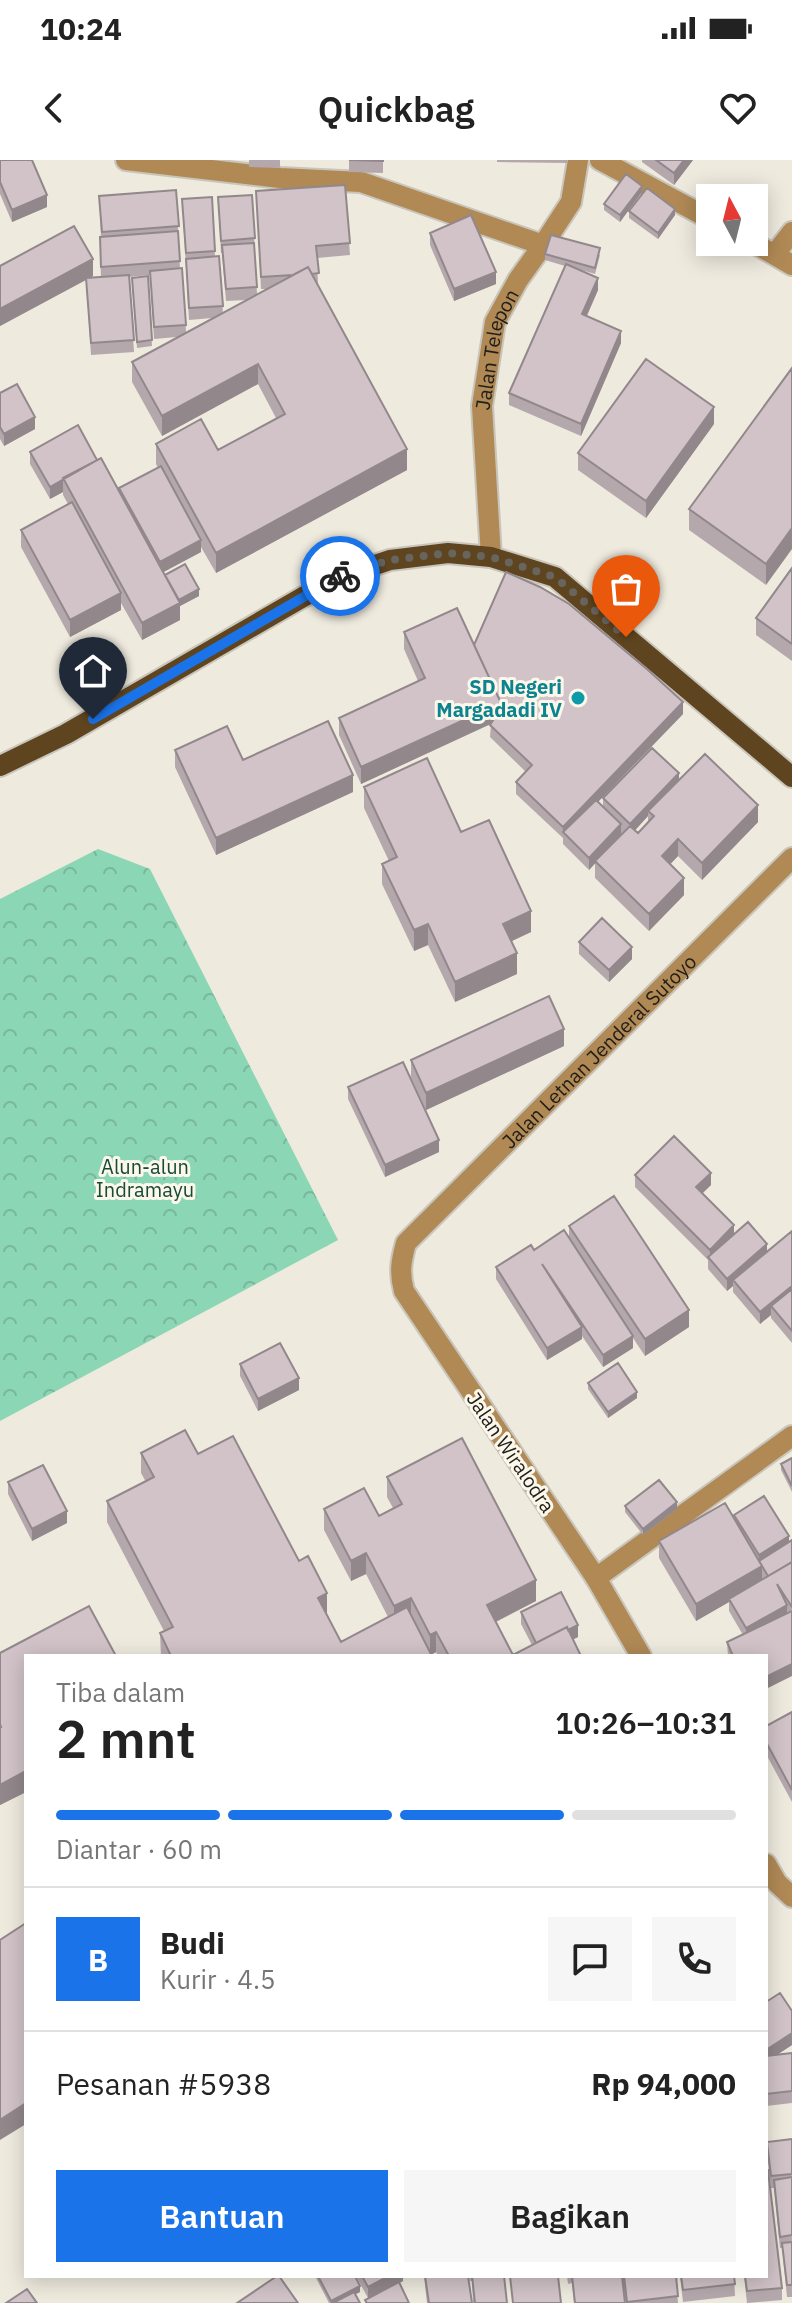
<!DOCTYPE html>
<html lang="id">
<head>
<meta charset="utf-8">
<style>
	:root { --surface:#fff; --page:#f6f6f6; --text:#222; --muted:#767676; --line:#e0e0e0; --accent:#1a73e8 }
	body { margin:0; font-family:"IBM Plex Sans",sans-serif; background:var(--page); color:var(--text); height:100vh; display:flex; flex-direction:column; font-size:30px; white-space:nowrap }
	* { box-sizing:border-box; margin:0 }
	p { font-size:26px; color:var(--muted) }
	.icon { flex:none; width:44px; height:44px; fill:none; stroke:currentColor; stroke-width:2; stroke-linecap:round; stroke-linejoin:round }
	.map { position:relative; flex:1; overflow:hidden }
	.side { position:absolute; left:24px; top:1494px; width:744px; height:624px; display:flex; flex-direction:column; background:var(--surface); border-radius:0px; box-shadow:0 4px 20px #0003 }
	.side>* { flex:none }
	.needle { width:52px; rotate:353deg }
	.fabs { position:absolute; left:696px; top:24px; display:grid; gap:16px }
	.fabs a { display:grid; place-items:center; width:72px; height:72px; border-radius:0px; background:var(--surface); box-shadow:0 4px 20px #0003; font-size:40px }
	.pin { position:absolute; display:grid; place-items:center; width:68px; height:68px; color:#fff; margin:-82px -34px; border-radius:50% 50% 50% 0; rotate:-45deg; box-shadow:0 0 8px #0007 }
	.pin .icon { rotate:45deg }
	.courier { position:absolute; display:grid; place-items:center; width:80px; height:80px; margin:-40px; border:6px solid #1a73e8; border-radius:50%; background:#fff; color:#222; box-shadow:0 2px 10px #0007 }
	.headline em { font-style:normal; font-weight:600 }
	.headline div { display:flex; flex-direction:column-reverse }
	.headline { display:flex; align-items:center; justify-content:space-between; height:136px; padding:0 32px }
	h1 { font-size:52px; font-weight:600; line-height:60px }
	.bar { display:grid; grid-template-columns:repeat(4,1fr); gap:12px 8px; align-content:center; height:96px; padding:0 32px }
	.bar i { height:10px; border-radius:6px; background:var(--line) }
	.bar .on { background:var(--accent) }
	.bar p { grid-column:span 4 }
	.line { display:flex; align-items:center; gap:20px; padding:0 32px; border-top:2px solid var(--line) }
	.line div { flex:1 }
	.round { display:grid; place-items:center; flex:none; width:84px; height:84px; border-radius:0px; background:var(--page) }
	.cta { display:flex; gap:16px; margin-top:auto; padding:16px 32px }
	.cta a { flex:1; height:92px; border-radius:0px; background:var(--accent); color:#fff; font-size:32px; font-weight:600; line-height:92px; text-align:center }
	.cta a+a { background:var(--page); color:var(--text) }
	.status { display:flex; justify-content:space-between; align-items:center; height:56px; padding:0 40px; background:var(--surface); direction:ltr }
	.status svg { height:22px; fill:currentColor }
	header { display:flex; justify-content:space-between; align-items:center; height:104px; padding:0 32px; background:var(--surface); font-size:36px; font-weight:600 }
	.map>svg:first-child { display:block }
	.park { fill:url(#park-crowns) }
	.lines { fill:none; stroke-linecap:round; stroke-linejoin:round }
	.minor-casing { stroke:#c9c5bb; stroke-width:24 }
	.primary-casing { stroke:#c9c5bb; stroke-width:24 }
	.minor { stroke:#b08955; stroke-width:20 }
	.primary { stroke:#5e441f; stroke-width:20 }
	.wall { fill:#b4a8ac; fill-rule:evenodd }
	.shaded-wall { fill:#92888c }
	.building { fill:#d1c3c8; stroke:#92888c; stroke-width:2 }
	.done { stroke:#68655f; stroke-width:8; stroke-dasharray:0 14.4 }
	.route { stroke:#1a73e8; stroke-width:10 }
	.culture-dot { fill:#0f9aa8; stroke:#fbf7eb; stroke-width:3 }
	.labels { text-anchor:middle; dominant-baseline:central; stroke-width:6; stroke-linejoin:round; paint-order:stroke }
	.street-label { font-size:20px; fill:#201e1a; stroke:#fbf7eb }
	.culture-label { font-size:20px; font-weight:bold; fill:#0d838f; stroke:#fbf7eb; text-anchor:end }
	.park-label { font-size:20px; fill:#184a37; stroke:#fbf7eb }
</style>
</head>
<body>
<div class="status"><b>10:24</b><svg viewBox="0 0 49 12"><path d="M0 12V9h3v3zM5 12V6h3v6zM10 12V3h3v9zM15 12V0h3v12zM26 1h20v11H26zM47 4h2v5h-2z"/></svg></div>
<header><svg class="icon" aria-label="back" viewBox="0 0 24 24"><path d="M15 5l-7 7 7 7"/></svg>Quickbag<svg class="icon" aria-label="heart" viewBox="0 0 24 24"><path d="M12 20l-8-8c-3-5 5-10 8-4 3-6 11-1 8 4z"/></svg></header>
<div class="map">
<svg width="792" height="2143" viewBox="0 0 792 2143">
	<defs>
		<pattern id="park-crowns" width="20" height="18" patternUnits="userSpaceOnUse" patternTransform="scale(2)"><rect width="20" height="18" fill="#8bd6b5"/><path d="M2 6a3 3 0 1 1 6 0M12 15a3 3 0 1 1 6 0" fill="none" stroke="#78b79b"/></pattern>
	</defs>
	<rect width="100%" height="100%" fill="#eeeade"/>
	<path class="park" d="M98,689L150,709L338,1080L0,1261V739Z"/>
	<g class="lines">
		<g class="minor-casing">
			<g id="minor">
				<path d="M126,0L280,18L361,22L543,85"/>
				<path d="M600,0L710,59"/>
				<path d="M752,82L792,105"/>
				<path d="M775,94L792,72"/>
				<path id="s1" d="M491,397L482,246L495,162L518,120L543,85L571,42L578,0"/>
				<path d="M596,1418L792,1276"/>
				<path id="s2" d="M641,1496L596,1418L404,1131C399,1113 401,1101 406,1083L792,698"/>
				<path d="M766,1704L777,1723L792,1737"/>
			</g>
		</g>
		<g class="primary-casing">
			<path id="primary" d="M0,606L66,574L336,418L390,400L448,393L491,397L555,417L792,617"/>
		</g>
		<use href="#minor" class="minor"/>
		<use href="#primary" class="primary"/>
	</g>
	<path class="wall" d="M0,0L47,47L12,62L0,34Z
		M249,0H280V8L249,7Z
		M349,0H383V13L349,12Z
		M497,0H567V3L497,2Z
		M642,0H693L674,25L642,2Z
		M345,25L350,95L317,98L318,125L407,289V310L216,413L201,387V392L163,412L165,415L185,404L199,429V436L180,446V460L142,480L121,443V450L70,477L21,387V370L68,344L63,335V332L50,339L30,304V292L78,265L97,300L101,298L119,331V328L158,308L156,304V284L201,259L218,290L276,258L258,224L162,276L132,222V202L177,177L154,179L150,115L129,117L134,192L91,195L86,120L0,166V106L74,66L93,99V116L90,118L101,117L100,89V77H101L99,36L176,30L180,109L182,108L186,172L212,158L189,160L182,39L212,37L215,97L219,96L223,153L247,140L226,141L222,93H221L218,37L252,35L257,134L267,129H261L256,31Z
		M642,32L620,62L604,50V44Z
		M629,51L675,55L658,79L629,58Z
		M430,73L496,124L454,141L430,85Z
		M545,94L600,95L595,114L578,109L598,130L587,156L621,183L581,276L509,245V233L565,106L545,100Z
		M148,116L152,186L137,188L132,124Z
		M792,208L766,425L689,370V349Z
		M0,233L35,269L4,286L0,279Z
		M714,264L646,358L578,310V293Z
		M792,408V501L756,475V458Z
		M404,472L474,485L683,554L598,642L603,647V638L679,620L758,662L702,720L678,696L670,704L684,735L649,771L595,718V703L589,710L563,684V678L516,634V622L526,612L490,577L491,564L361,624L339,575V558L418,521L404,489ZM648,656V661L638,673L635,670Z
		M175,590L243,600L353,632L216,695L175,607Z
		M364,627L461,672L531,772L512,781L517,814L455,842L428,785L414,791L382,724V704L389,701L364,648Z
		M579,782L632,799L609,822L579,794Z
		M564,886L426,950L411,917V900Z
		M348,927L439,992L385,1017L348,939Z
		M635,1015L711,1025L702,1034L734,1074L767,1091L792,1071V1183L771,1158V1155L760,1164L733,1132V1126L727,1131L708,1109V1100L635,1027Z
		M569,1066L689,1167L645,1196L633,1178V1188L603,1207L582,1176V1179L547,1200L496,1119V1107L534,1090L569,1077Z
		M240,1204L299,1230L258,1251L240,1216Z
		M588,1223L637,1238L608,1258L588,1229Z
		M141,1293L198,1294L327,1453L326,1454L341,1482L388,1457L366,1414L351,1421L324,1370V1349L379,1356L393,1348L387,1337V1317L536,1441L496,1462L513,1495L532,1485L521,1464V1452L578,1477L573,1479L581,1496H438L436,1492L431,1495L432,1496H161L160,1473L164,1471L107,1362V1341L146,1322L141,1313Z
		M792,1298V1332L781,1310V1304Z
		M8,1322L67,1363L32,1381L8,1334Z
		M625,1346L677,1349L643,1375L625,1352Z
		M734,1357L789,1382L792,1380V1516L766,1496H728L727,1482L743,1475L729,1451V1442L696,1461L659,1398V1381Z
		M0,1493L26,1496V1637L24,1633L0,1645Z
		M792,1552V1642L766,1594V1566Z
		M766,1842L792,1851V1885L778,1894L792,1893V1943L766,1946Z
		M792,1979V2137H787L782,2088H780L774,2028H771L767,1994V1982Z
		M315,2116H355L360,2132L355,2134L360,2143H329Z
		M356,2116H403V2121L399,2123L409,2143H365V2140L368,2138Z
		M424,2116H468L472,2143H427Z
		M469,2116H504L507,2143H473L472,2121H470Z
		M567,2116H622L625,2143H574L572,2123L568,2124Z
		M623,2116H676L678,2143H626Z
		M680,2116H734L735,2136L683,2142Z
		M744,2116H766L782,2128V2140L747,2143Z"/>
	<path class="shaded-wall" d="M684,0H693L674,25V13Z
		M642,26V32L620,62V55Z
		M47,35V47L12,62V50Z
		M675,49V55L658,79V73Z
		M93,99V116L0,166V149Z
		M496,112V124L454,141V129Z
		M598,118V130L582,166V154Z
		M621,171V183L581,276V264Z
		M258,204V224L162,276V256Z
		M714,247V264L646,358V341Z
		M35,257V269L4,286V274Z
		M407,289V310L216,413V393Z
		M63,320V332L50,339V327Z
		M792,368V389L766,425V404Z
		M201,380V392L160,414V402Z
		M199,429V436L180,446V460L142,480V463L176,441Z
		M121,433V450L70,477V460Z
		M683,542V554L566,675L563,672V679V667Z
		M501,543V559L361,624V607Z
		M679,613V625L648,651V656L630,676V664Z
		M353,615V632L216,695V678Z
		M758,645V662L702,720V703Z
		M621,664V676L589,710V698Z
		M678,679V696L662,713V696Z
		M684,718V735L649,771V754Z
		M531,751V772L503,785V764Z
		M428,764V785L414,791V770Z
		M632,787V799L609,822V810Z
		M517,793V814L455,842V822Z
		M564,869V886L426,950V933Z
		M439,980V992L385,1017V1005Z
		M711,1013V1025L696,1039V1027Z
		M734,1065V1077L710,1099V1090Z
		M767,1084V1096L733,1120V1126L727,1131V1119Z
		M792,1126V1138L771,1146V1155L760,1164V1152Z
		M689,1150V1167L645,1196V1179Z
		M582,1167V1179L547,1200V1188Z
		M633,1176V1188L603,1207V1195Z
		M299,1218V1230L258,1251V1239Z
		M637,1232V1238L608,1258V1252Z
		M677,1342V1349L643,1375V1369Z
		M67,1351V1363L32,1381V1369Z
		M789,1376V1388L759,1401V1395Z
		M366,1393V1414L351,1421V1401Z
		M762,1406V1423L729,1439V1442L696,1461V1444Z
		M536,1420V1441L487,1466V1445Z
		M327,1433V1453L318,1458V1438Z
		M411,1438V1459L394,1467V1446Z
		M787,1445V1457L746,1480V1468Z
		M578,1465V1477L541,1496L538,1486Z
		M436,1472V1492L430,1495V1475Z
		M792,1504V1516L766,1529V1517Z
		M24,1612V1633L0,1645V1625Z
		M792,1873V1885L766,1902V1890Z
		M26,1943V1964L0,1980V1960Z
		M389,2116H403V2121L368,2139V2127Z
		M360,2126V2132L339,2143H331V2141Z"/>
	<path class="building" d="M0,0H32L47,35L12,50L0,22Z
		M349,0H383V1Z
		M656,0H684L674,13Z
		M626,14L642,26L620,55L604,44Z
		M345,25L350,83L316,86L319,113L312,114L308,107L293,115L261,117L256,31Z
		M647,28L675,49L658,73L629,51Z
		M176,30L179,66L102,72L99,36Z
		M252,35L255,78L221,81L218,37Z
		M212,37L215,91L186,93L182,39Z
		M471,55L496,112L454,129L430,73Z
		M74,66L93,99L0,149V106Z
		M178,71L180,101L101,107L100,77Z
		M551,75L600,88L595,108L545,94Z
		M254,83L257,127L226,129L222,85Z
		M219,96L223,146L189,148L186,99Z
		M566,104L598,118L582,154L621,171L581,264L509,233Z
		M308,107L407,289L216,393L156,284L201,259L218,290L285,254L258,204L162,256L132,202Z
		M182,108L186,165L154,167L150,111Z
		M129,115L134,180L91,183L86,118Z
		M148,116L152,180L137,182L132,118Z
		M646,199L714,247L646,341L578,293Z
		M792,208V368L766,404L689,349Z
		M17,224L35,257L4,274L0,267V233Z
		M78,265L97,300L50,327L30,292Z
		M101,298L180,443L142,463L63,318Z
		M161,306L201,380L160,402L119,328Z
		M72,342L121,433L70,460L21,370Z
		M185,404L199,429L179,440L165,415Z
		M792,408V484L756,458Z
		M506,412L540,427L569,444L648,510L683,542L563,667L516,622L532,605L490,565L501,548V543L474,485Z
		M457,448L501,543L361,607L339,558L425,518L404,472Z
		M328,561L353,615L216,678L175,590L227,566L243,600Z
		M652,588L679,613L630,664L603,638Z
		M705,594L758,645L702,703L678,679L662,696L684,718L649,754L595,701L630,666L638,673L654,656L648,651Z
		M427,598L461,672L489,660L531,751L503,764L517,793L455,822L428,764L414,770L382,704L397,697L364,627Z
		M596,640L621,664L589,698L563,672Z
		M602,758L632,787L609,810L579,782Z
		M549,836L564,869L426,933L411,900Z
		M403,902L439,980L385,1005L348,927Z
		M674,976L711,1013L696,1027L734,1065L710,1090L635,1015Z
		M614,1036L689,1150L645,1179L569,1066Z
		M748,1062L767,1084L727,1119L708,1097Z
		M564,1070L633,1176L603,1195L542,1104L582,1167L547,1188L496,1107L531,1085L534,1090Z
		M792,1071V1126L760,1152L733,1120Z
		M792,1129V1171L771,1146Z
		M280,1183L299,1218L258,1239L240,1204Z
		M618,1203L637,1232L608,1252L588,1223Z
		M185,1270L198,1294L233,1276L299,1401L308,1396L327,1433L318,1438L341,1482L407,1447L432,1496H171L160,1473L173,1467L107,1341L154,1317L141,1293Z
		M462,1278L536,1420L487,1445L513,1495L567,1467L581,1496H449L436,1472L430,1475L411,1438L394,1446L366,1393L351,1401L324,1349L364,1328L379,1356L402,1344L387,1317Z
		M792,1298V1326L781,1304Z
		M43,1305L67,1351L32,1369L8,1322Z
		M659,1320L677,1342L643,1369L625,1346Z
		M764,1336L789,1376L759,1395L734,1355Z
		M725,1343L762,1406L696,1444L659,1381Z
		M792,1380V1402L768,1416L759,1401Z
		M792,1402V1447L777,1424L787,1445L746,1468L729,1439Z
		M561,1432L578,1465L568,1470L567,1467L536,1483L521,1452Z
		M89,1446L116,1496H26V1617L24,1612L0,1625V1567H1L0,1564V1493Z
		M792,1451V1504L766,1517V1496H733L727,1482Z
		M792,1552V1630L766,1582V1566Z
		M26,1763V1943L0,1960V1780Z
		M780,1833L792,1851V1873L766,1890V1842Z
		M792,1893V1931L766,1934V1896Z
		M792,1979V2014L771,2016L767,1982Z
		M766,2010H768L782,2128L747,2131L745,2116H766Z
		M792,2017V2075L780,2077L774,2020Z
		M792,2082V2125H787L782,2083Z
		M277,2116H279L298,2143H237Z
		M318,2116H355L360,2126L331,2141Z
		M362,2116H389L368,2127Z
		M425,2116H468L472,2143H429Z
		M472,2116H504L507,2143H475Z
		M510,2116H558L561,2143H513Z
		M572,2116H622L625,2143H575Z
		M624,2116H676L678,2136L627,2142Z
		M681,2116H734L735,2124L683,2130Z
		M399,2122L409,2143H367L365,2140Z
		M27,2129L37,2143H6Z
		M354,2132L360,2143H333Z"/>
	<g class="lines">
		<path class="done" d="M340,416L390,400L448,393L491,397L555,417L626,477"/>
		<path class="route" d="M93,559L340,416"/>
	</g>
	<circle class="culture-dot" cx="578" cy="538" r="8"/>
	<g class="labels">
		<g class="street-label">
			<text stroke="none"><textPath href="#s1" startOffset="210">Jalan Telepon</textPath></text>
			<text stroke="none"><textPath href="#s2" startOffset="756">Jalan Letnan Jenderal Sutoyo</textPath></text>
			<text transform="translate(511 1292) rotate(56)">Jalan Wiralodra</text>
		</g>
		<g class="culture-label">
			<text x="562" y="526">SD Negeri<tspan x="562" dy="23">Margadadi IV</tspan></text>
		</g>
		<g class="park-label">
			<text x="145" y="1006">Alun-alun<tspan x="145" dy="23">Indramayu</tspan></text>
		</g>
	</g>
</svg>
<div class="fabs">
<a><svg class="needle" viewBox="-14 -14 28 28"><path d="M0-13l5 13h-10z" fill="#e53935"/><path d="M0 13l5-13h-10z" fill="#767676"/></svg></a>
</div>
<div class="pin" style="left:626px;top:477px;background:#ea580c"><svg class="icon" aria-label="bag" viewBox="0 0 24 24"><path d="M5 8h14l-1 12H6zM9 8a3 3 0 0 1 6 0"/></svg></div>
<div class="pin" style="left:93px;top:559px;background:#1f2937"><svg class="icon" aria-label="home" viewBox="0 0 24 24"><path d="M3 11l9-7 9 7M6 9v11h12V9"/></svg></div>
<div class="courier" style="left:340px;top:416px"><svg class="icon" aria-label="bike" viewBox="0 0 24 24"><circle cx="6" cy="16" r="4"/><circle cx="18" cy="16" r="4"/><path d="M6 16l4-8h5l3 8M10 8l3 8H6M13 5h3"/></svg></div>
<section class="side">
<div class="headline"><div><h1>2 mnt</h1><p>Tiba dalam</p></div><em>10:26–10:31</em></div>
<div class="bar"><i class="on"></i><i class="on"></i><i class="on"></i><i></i><p>Diantar · 60 m</p></div>
<div class="line" style="height:144px"><b class="round" style="background:var(--accent);color:#fff">B</b><div><b>Budi</b><p>Kurir · 4.5</p></div><a class="round"><svg class="icon" aria-label="chat" viewBox="0 0 24 24"><path d="M4 5h16v11H9l-5 4z"/></svg></a><a class="round"><svg class="icon" aria-label="phone" viewBox="0 0 24 24"><path d="M5 4h4l2 5-3 2q2 4 5 5l2-3 5 2v4C11 20 4 13 5 4z"/></svg></a></div>
<div class="line" style="height:104px"><div>Pesanan #5938</div><b>Rp 94,000</b></div>
<div class="cta"><a>Bantuan</a><a>Bagikan</a></div>
</section>
</div>
</body>
</html>
